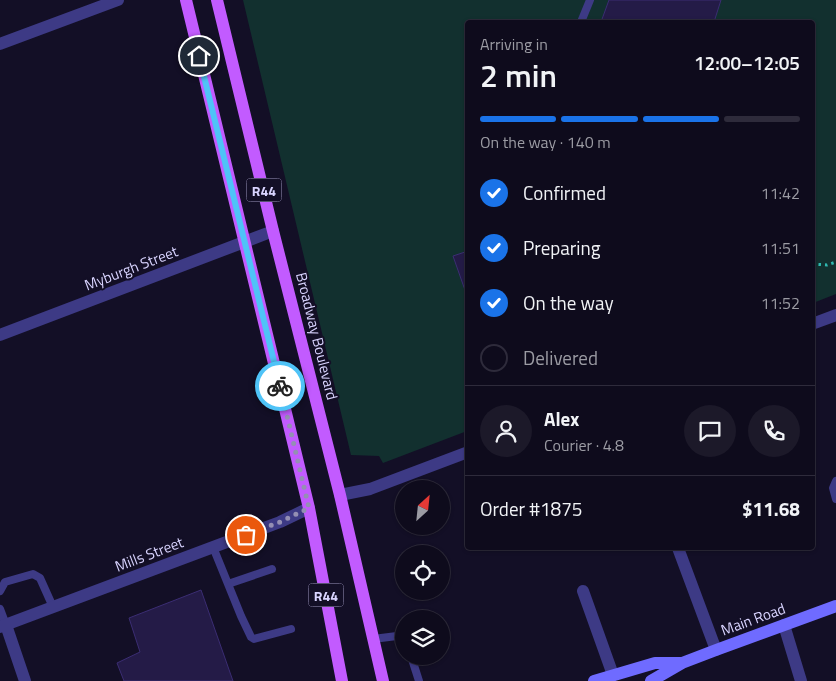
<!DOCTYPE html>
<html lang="en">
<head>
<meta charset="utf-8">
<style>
	:root { --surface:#0e0b1c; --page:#1c1929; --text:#f1f3f6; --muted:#9b9ba3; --line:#2e2b3b; --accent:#1a73e8 }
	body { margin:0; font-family:"Titillium Web",sans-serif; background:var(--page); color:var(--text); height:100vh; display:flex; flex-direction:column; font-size:19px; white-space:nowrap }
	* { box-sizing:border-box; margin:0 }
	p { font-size:16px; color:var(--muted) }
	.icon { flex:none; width:28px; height:28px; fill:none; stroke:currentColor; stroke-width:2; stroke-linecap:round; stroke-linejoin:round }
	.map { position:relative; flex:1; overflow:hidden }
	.side { position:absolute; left:465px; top:20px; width:350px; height:530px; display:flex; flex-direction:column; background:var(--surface); border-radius:5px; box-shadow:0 1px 4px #0004,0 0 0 1px var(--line) }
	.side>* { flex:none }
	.needle { width:32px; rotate:27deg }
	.controls { position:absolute; left:395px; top:480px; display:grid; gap:10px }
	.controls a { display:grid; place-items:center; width:55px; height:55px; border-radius:50%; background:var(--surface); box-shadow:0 1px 4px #0004,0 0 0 1px var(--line); font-size:25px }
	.pin { position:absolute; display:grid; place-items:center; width:42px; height:42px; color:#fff; margin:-21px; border:2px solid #fff; border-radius:50%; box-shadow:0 1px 5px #0007 }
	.courier { position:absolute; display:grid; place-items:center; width:50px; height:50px; margin:-25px; border:4px solid #4fc3f7; border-radius:50%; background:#fff; color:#222; box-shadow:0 1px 6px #0007 }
	.overview em { font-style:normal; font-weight:600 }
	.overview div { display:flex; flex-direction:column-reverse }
	.overview { display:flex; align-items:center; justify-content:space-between; height:85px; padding:0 15px }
	h1 { font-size:32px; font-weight:600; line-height:38px }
	.bar { display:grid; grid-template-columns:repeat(4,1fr); gap:8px 5px; align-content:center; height:60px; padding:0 15px }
	.bar i { height:6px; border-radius:4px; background:var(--line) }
	.bar .on { background:var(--accent) }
	.bar p { grid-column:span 4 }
	.line { display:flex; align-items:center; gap:12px; padding:0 15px; border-top:1px solid var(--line) }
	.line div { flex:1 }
	.round { display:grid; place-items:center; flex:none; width:52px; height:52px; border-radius:26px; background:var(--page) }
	ol { padding:0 15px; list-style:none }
	li { display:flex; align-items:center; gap:15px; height:55px }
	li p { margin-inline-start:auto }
	li .icon { padding:5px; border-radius:50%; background:var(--accent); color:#fff; stroke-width:4 }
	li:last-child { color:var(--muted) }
	li i { width:28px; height:28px; border:2px solid var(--line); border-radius:50% }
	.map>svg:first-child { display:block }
	.green { fill:#12302f }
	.building { fill:#241b47; stroke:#3b2d73 }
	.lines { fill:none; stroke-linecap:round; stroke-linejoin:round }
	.path { stroke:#2fb8b0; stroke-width:3; stroke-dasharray:2.5 4; stroke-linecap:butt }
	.lane { stroke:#3d3a85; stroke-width:8 }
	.street { stroke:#3d3a85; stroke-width:12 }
	.secondary { stroke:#6f6bff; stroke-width:12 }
	.primary { stroke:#c25bff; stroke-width:12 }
	.done { stroke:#948fb3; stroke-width:5; stroke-dasharray:0 9 }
	.route { stroke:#4fc3f7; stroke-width:6 }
	.labels { text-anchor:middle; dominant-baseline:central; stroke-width:4; stroke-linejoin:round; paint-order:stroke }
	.shield { fill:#130f26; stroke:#9e99be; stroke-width:1 }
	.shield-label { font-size:14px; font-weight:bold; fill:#d9d4ff }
	.street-label { font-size:15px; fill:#d9d4ff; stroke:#130f26 }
</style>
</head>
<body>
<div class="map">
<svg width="836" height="681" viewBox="0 0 836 681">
	<rect width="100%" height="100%" fill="#130f26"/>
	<path class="green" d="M243,0H836V294L813,303L812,22H468L467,431L383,463L379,456L351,455Z"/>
	<path class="building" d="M609,0H721L714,22H601Z
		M468,251V293H466L453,256Z
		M201,590L233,681H124L117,663L140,652L129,618Z"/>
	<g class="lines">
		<path class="path" d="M812,264L827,265L836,262"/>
		<path class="lane" d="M581,22L590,0
			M836,481L833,488L836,499
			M213,547L241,616L251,637L254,639L291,629
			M228,584L272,569
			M0,591L5,582L33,574L40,578L53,607
			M0,609L6,625
			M373,639L397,636L404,640
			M411,656L419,681"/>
		<path class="street" d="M0,44L118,0
			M812,324L836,315
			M0,335L273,231
			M340,495L370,489L468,452
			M678,548L716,650
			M583,591L613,675
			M6,625L25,681
			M784,625L801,681
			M0,627L280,522L309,508"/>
		<path class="secondary" d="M594,681L655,663H682
			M651,681L682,663L716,650L836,606"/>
		<path class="primary" d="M186,0L309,508L342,681
			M217,0L273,231L340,495L383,681"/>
	</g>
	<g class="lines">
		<path class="done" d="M246,535L280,522L309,508L280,386"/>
		<path class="route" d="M199,56L280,386"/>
	</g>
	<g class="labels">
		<g class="shield">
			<rect x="246.5" y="178.5" width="35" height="23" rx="4"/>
			<rect x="308.5" y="583.5" width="35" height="23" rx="4"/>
		</g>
		<g class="shield-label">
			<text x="264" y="190">R44</text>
			<text x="326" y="595">R44</text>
		</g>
		<g class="street-label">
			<text transform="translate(131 268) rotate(-21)">Myburgh Street</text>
			<text transform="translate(317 336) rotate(76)">Broadway Boulevard</text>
			<text transform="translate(149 554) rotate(-21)">Mills Street</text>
			<text transform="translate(753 619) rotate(-20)">Main Road</text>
		</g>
	</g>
</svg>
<div class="controls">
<a><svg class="needle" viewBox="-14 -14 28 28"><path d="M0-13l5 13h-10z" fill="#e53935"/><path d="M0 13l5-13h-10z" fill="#9b9ba3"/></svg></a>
<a><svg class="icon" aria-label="locate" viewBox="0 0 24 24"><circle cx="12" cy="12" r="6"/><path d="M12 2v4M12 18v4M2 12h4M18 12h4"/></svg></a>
<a><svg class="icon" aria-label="layers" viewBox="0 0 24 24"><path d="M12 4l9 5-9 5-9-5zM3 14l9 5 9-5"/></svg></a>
</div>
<div class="pin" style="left:246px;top:535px;background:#ea580c"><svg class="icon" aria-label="bag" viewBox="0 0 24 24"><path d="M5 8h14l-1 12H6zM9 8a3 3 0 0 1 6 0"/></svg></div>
<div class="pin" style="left:199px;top:56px;background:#1f2937"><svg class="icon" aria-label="home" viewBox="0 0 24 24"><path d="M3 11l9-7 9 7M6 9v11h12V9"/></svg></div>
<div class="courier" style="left:280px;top:386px"><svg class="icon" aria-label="bike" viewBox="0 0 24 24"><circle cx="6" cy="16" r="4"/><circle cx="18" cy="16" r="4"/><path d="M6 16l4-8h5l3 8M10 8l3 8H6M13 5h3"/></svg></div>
<section class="side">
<div class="overview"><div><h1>2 min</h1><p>Arriving in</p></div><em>12:00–12:05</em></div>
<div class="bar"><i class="on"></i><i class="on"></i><i class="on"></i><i></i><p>On the way · 140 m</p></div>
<ol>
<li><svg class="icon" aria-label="check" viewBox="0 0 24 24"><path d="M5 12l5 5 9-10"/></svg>Confirmed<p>11:42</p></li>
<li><svg class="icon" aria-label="check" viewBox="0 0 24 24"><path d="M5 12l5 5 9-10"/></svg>Preparing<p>11:51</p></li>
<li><svg class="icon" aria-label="check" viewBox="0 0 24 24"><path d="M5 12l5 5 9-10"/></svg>On the way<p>11:52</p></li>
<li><i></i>Delivered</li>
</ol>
<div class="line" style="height:90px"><a class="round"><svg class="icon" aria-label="person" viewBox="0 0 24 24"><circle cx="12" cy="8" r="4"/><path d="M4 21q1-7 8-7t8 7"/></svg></a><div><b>Alex</b><p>Courier · 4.8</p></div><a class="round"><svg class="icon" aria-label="chat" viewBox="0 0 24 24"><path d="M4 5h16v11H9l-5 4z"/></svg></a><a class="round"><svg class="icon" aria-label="phone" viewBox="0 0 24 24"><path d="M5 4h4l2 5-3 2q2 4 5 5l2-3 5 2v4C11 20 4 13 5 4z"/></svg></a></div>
<div class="line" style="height:65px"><div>Order #1875</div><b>$11.68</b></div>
</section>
</div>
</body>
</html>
